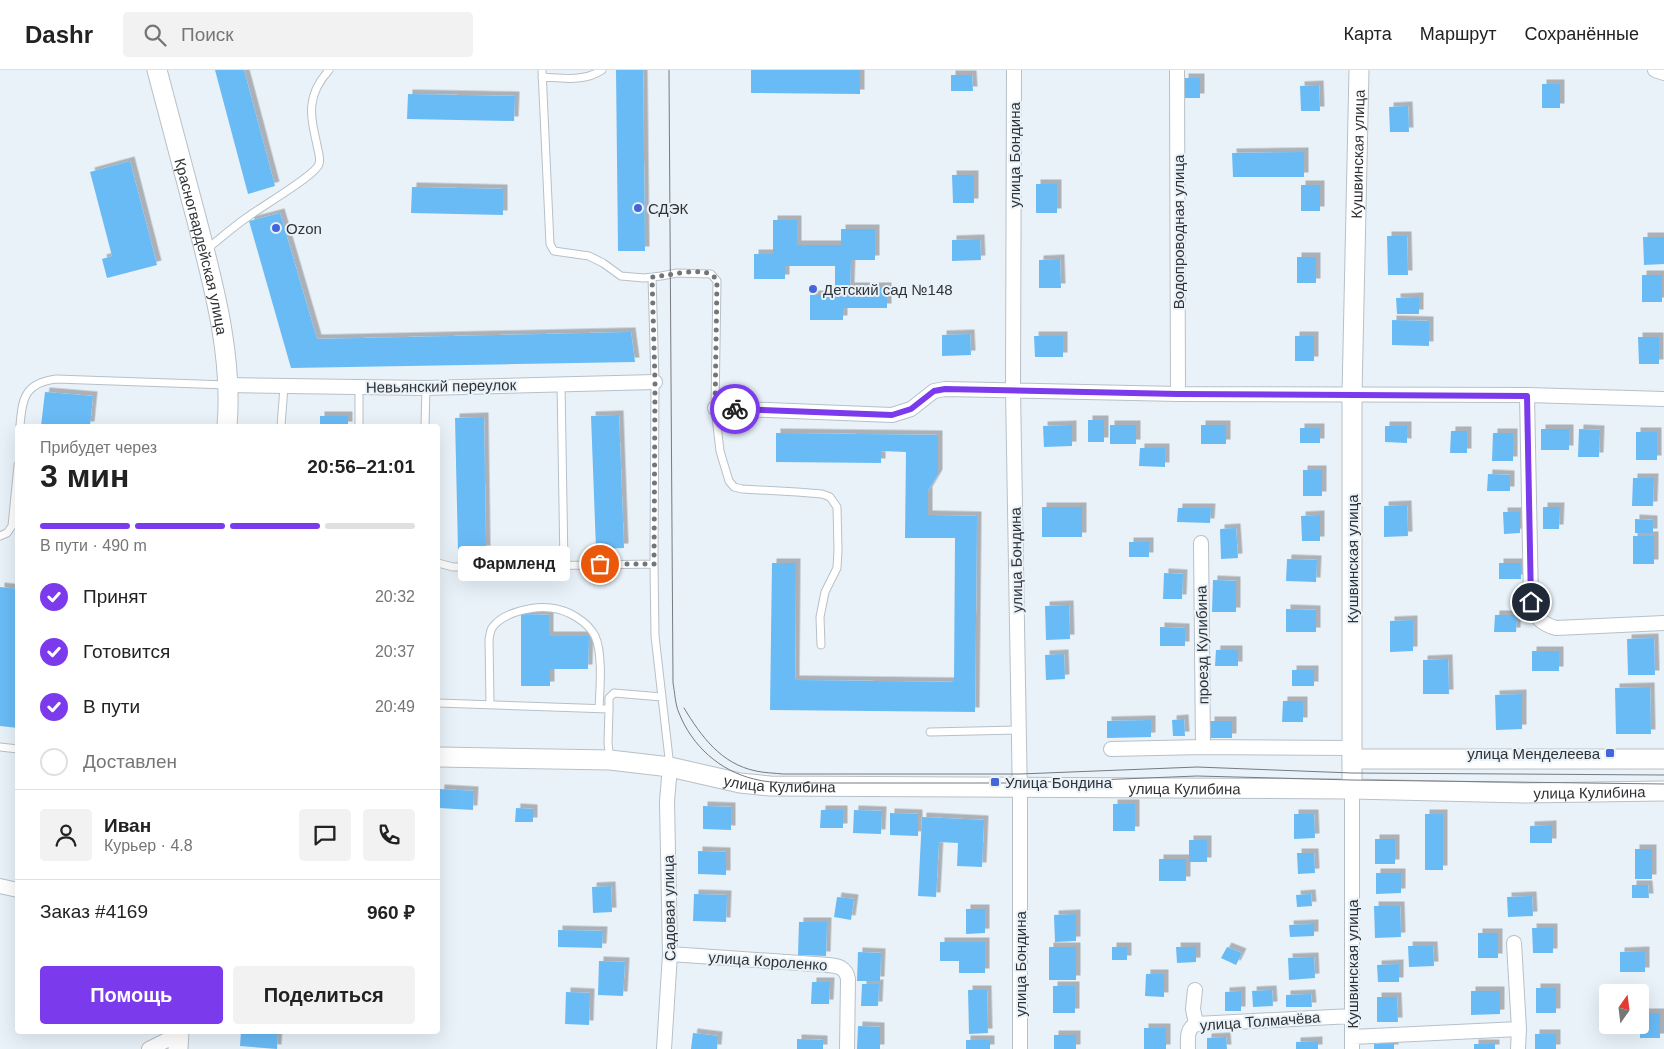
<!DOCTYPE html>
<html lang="ru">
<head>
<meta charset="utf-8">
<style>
	:root { --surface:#fff; --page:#f2f2f2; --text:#222; --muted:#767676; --line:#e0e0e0; --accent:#7c3aed }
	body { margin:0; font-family:Arial,sans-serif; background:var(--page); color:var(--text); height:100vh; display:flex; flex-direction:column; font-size:19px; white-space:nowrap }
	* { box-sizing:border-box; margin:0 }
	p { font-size:16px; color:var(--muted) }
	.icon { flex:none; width:28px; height:28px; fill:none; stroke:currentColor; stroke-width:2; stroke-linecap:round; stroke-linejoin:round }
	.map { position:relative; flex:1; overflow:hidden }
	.drawer { position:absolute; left:15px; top:354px; width:425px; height:610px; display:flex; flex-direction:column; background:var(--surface); border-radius:5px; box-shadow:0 5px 20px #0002 }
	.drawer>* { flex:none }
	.needle { width:32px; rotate:14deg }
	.buttons { position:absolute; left:1599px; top:914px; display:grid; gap:10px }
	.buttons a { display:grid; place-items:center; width:50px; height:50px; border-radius:5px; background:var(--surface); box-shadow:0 5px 20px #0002; font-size:25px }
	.pin { position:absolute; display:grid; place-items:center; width:42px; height:42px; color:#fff; margin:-21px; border:2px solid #fff; border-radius:50%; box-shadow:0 1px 5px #0007 }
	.courier { position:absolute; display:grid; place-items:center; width:50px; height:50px; margin:-25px; border:4px solid #7c3aed; border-radius:50%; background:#fff; color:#222; box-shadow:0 1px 6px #0007 }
	.bubble { position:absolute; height:35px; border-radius:5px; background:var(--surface); box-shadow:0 5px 20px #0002; font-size:16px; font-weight:800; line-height:35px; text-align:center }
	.overview em { font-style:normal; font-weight:800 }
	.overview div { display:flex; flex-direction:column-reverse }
	.overview { display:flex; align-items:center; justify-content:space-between; height:85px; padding:0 25px }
	h1 { font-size:32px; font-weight:800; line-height:38px }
	.bar { display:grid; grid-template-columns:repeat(4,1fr); gap:8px 5px; align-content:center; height:60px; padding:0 25px }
	.bar i { height:6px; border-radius:4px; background:var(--line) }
	.bar .selected { background:var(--accent) }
	.bar p { grid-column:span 4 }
	.line { display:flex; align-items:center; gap:12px; padding:0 25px; border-top:1px solid var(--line) }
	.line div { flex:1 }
	.round { display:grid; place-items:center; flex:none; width:52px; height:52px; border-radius:5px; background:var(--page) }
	ol { padding:0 25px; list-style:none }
	li { display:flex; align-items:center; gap:15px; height:55px }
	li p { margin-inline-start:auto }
	li .icon { padding:5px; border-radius:50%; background:var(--accent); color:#fff; stroke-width:4 }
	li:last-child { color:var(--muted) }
	li i { width:28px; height:28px; border:2px solid var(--line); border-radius:50% }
	.button { display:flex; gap:10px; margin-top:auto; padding:10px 25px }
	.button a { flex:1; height:58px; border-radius:5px; background:var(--accent); color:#fff; font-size:20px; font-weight:800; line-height:58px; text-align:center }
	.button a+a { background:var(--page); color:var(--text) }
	header { display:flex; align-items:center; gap:30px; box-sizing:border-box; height:70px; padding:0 25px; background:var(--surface); border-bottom:1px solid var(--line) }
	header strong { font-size:24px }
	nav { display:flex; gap:28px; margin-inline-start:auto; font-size:18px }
	.search { width:350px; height:45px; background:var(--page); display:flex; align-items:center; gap:12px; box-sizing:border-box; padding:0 18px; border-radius:5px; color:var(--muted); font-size:19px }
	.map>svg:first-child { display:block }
	.building { fill:#69bbf6; filter:url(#shadow) }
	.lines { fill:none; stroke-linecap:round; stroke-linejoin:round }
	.lane-casing { stroke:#b8c0c7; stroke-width:9 }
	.street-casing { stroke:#b8c0c7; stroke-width:16 }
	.secondary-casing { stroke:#b8c0c7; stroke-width:21 }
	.lane { stroke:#fff; stroke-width:7 }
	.street { stroke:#fff; stroke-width:14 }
	.secondary { stroke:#fff; stroke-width:19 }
	.tram { stroke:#767b80; stroke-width:1 }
	.done { stroke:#71767a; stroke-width:5; stroke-dasharray:0 9 }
	.route { stroke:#7c3aed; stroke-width:6 }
	.poi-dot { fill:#4566d9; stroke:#e9f2f9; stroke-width:2 }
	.labels { text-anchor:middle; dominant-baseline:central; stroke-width:4; stroke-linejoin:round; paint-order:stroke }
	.street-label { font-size:15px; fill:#303336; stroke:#e9f2f9 }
	.poi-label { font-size:15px; fill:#303336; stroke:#e9f2f9; text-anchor:start }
</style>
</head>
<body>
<header>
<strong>Dashr</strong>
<div class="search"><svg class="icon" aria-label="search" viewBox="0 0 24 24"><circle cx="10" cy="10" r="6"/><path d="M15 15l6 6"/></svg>Поиск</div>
<nav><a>Карта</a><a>Маршрут</a><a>Сохранённые</a></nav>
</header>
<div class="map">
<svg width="1664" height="979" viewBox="0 0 1664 979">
	<defs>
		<filter id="shadow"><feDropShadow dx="4.5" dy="-4.5" stdDeviation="0" flood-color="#0004"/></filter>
	</defs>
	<rect width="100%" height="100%" fill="#e9f2f9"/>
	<path class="building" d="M215,0H244L275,116L248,124Z
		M616,0H643L645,181H618Z
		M751,0H860V24L751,23Z
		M951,5H972L973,21H951Z
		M1184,8H1200V28H1184Z
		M1542,14H1560V38H1542Z
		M1319,15L1320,41H1301L1300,16Z
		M408,24L515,26L514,51L407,49Z
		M1408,36L1409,62H1390L1389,37Z
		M1304,82V107H1233L1232,83Z
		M130,91L157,195L107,208L102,189L112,186L90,102Z
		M952,105H974V133H953Z
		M1036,114H1057V143H1036Z
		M1301,115H1320V141H1301Z
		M412,117L503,119V145L411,143Z
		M280,143L317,269L631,262L635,292L291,298L249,151Z
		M773,150H797V175H841V159H875V190H851L850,217H887V238H843V250H810V225H835V196H785V209H754V184H773Z
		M1387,166H1407L1408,205H1388Z
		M1643,167H1664V194L1644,195Z
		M980,169L981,190L952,191V170Z
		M1297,187H1316V213H1297Z
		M1060,189L1061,218H1039V190Z
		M1642,205H1662V232H1642Z
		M1419,227V244H1397L1396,228Z
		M1392,250L1429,251V276L1392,275Z
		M970,264L971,285L942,286V265Z
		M1034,266H1063V287H1035Z
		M1295,266H1314V291H1295Z
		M1638,267H1659V294H1639Z
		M45,322L93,326L90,356H41Z
		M619,345L624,478L596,479L591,346Z
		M320,346H348V356H320Z
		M484,347L486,480L458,481L455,348Z
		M1088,350H1104V372H1088Z
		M1072,355V376L1044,377L1043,356Z
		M1110,355H1136V374H1110Z
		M1201,355H1226V374H1201Z
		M1385,356H1407V373L1385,372Z
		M1300,358H1320V373H1300Z
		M1541,359H1569V380H1541Z
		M1579,359L1600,360L1599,387H1578Z
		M1451,361H1467V383H1450Z
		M1636,362H1657V390H1636Z
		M776,363L938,365V404L928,421V445L977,446L975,642L770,640L772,493H796L795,610L954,612L955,468H905L906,382L881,381V393L776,392Z
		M1493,363H1513V391H1492Z
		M1140,378H1165V397L1139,396Z
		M1303,400H1322V426H1303Z
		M1488,404L1510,405V421H1487Z
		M1633,408H1654L1653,436H1632Z
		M1407,435L1408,466L1384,467V436Z
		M1042,437H1082V467H1042Z
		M1543,437H1560L1559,459H1543Z
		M1178,438H1211L1210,453L1177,452Z
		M1503,442H1520V463L1504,464Z
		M1320,445V471H1302L1301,446Z
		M1635,449L1653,450V463H1635Z
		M1236,458L1238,488L1221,489L1220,459Z
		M1633,466H1654V494H1633Z
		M1129,472H1149V487H1129Z
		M1287,489L1317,490L1316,512L1286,511Z
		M1499,493H1521V509H1499Z
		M1164,503L1183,504L1182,529H1163Z
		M1213,510L1236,511V542H1212Z
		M0,517L18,519V658L0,656Z
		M1069,535L1070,569L1046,570L1045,536Z
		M1286,539L1316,540V562H1286Z
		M521,544L549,545V566H589L588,599H550V616H521Z
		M1495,545H1517L1516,562H1494Z
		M1413,550V581L1390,582V551Z
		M1160,557L1185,558V576H1160Z
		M1654,568L1655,605H1628L1627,569Z
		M1216,580H1238V596H1215Z
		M1532,581H1559V601H1532Z
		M1064,584L1065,609L1046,610L1045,585Z
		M1448,589L1449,624H1423V590Z
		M1292,600H1314V616H1292Z
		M1650,617L1651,664H1616L1615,618Z
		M1522,624V659L1496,660L1495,625Z
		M1283,631H1303V652H1282Z
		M1184,649L1185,666H1173L1172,650Z
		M1151,650V667L1107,668V651Z
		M1210,651H1232V668H1210Z
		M440,719L474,721L473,740L439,738Z
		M1113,734H1135V761H1113Z
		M703,736L731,737V760L703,759Z
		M516,738L533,739V752H515Z
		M821,740H843V758H820Z
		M854,740L882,741L881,764L853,763Z
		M890,743L918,744V766L890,765Z
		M1294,744H1314L1315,768L1294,769Z
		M1425,744H1443V800H1425Z
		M922,747L984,750L982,797L957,796L958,773L939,772L936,827L918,826Z
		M1552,755V773H1530V756Z
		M1375,769H1395V794H1375Z
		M1189,770H1207V792H1189Z
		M1635,779H1652V809H1635Z
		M698,781L726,782V805L698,804Z
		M1297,783H1314L1315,803L1298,804Z
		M1159,789H1186V811H1159Z
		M1376,803H1401V823L1376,824Z
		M1632,815H1648L1649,828H1632Z
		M611,816L612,842L593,843L592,817Z
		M694,824L727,825L726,852L693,851Z
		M1311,824L1312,836L1297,837L1296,825Z
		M1532,826L1533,846L1508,847L1507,827Z
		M837,827L854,829L851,850L834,847Z
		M1374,836H1400L1401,867L1375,868Z
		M966,839H985V863L966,864Z
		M1076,844V871L1055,872L1054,845Z
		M799,852H827L826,886L798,885Z
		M1314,854V866L1290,867L1289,855Z
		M1532,858H1553V883H1533Z
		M558,860L603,861L602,878L558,877Z
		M1478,863H1498V888H1478Z
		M940,872H985V903H959V891H940Z
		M1408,876H1433L1434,896L1409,897Z
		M1049,877H1076V910H1049Z
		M1112,877H1127V890H1112Z
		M1176,877H1196V892L1177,893Z
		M1227,877L1242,883L1236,895L1221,888Z
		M1645,881V902H1620V882Z
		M858,882L881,883L880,911H857Z
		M1314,887L1315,908L1289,910L1288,888Z
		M599,891L625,892L623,926L598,925Z
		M1399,894V912H1378L1377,895Z
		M1146,904H1164V927L1145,926Z
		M812,912H830L829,934H811Z
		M862,914H879L878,936H861Z
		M1053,916H1075V943H1053Z
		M1536,918H1556V943H1536Z
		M968,920H987L988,963L969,964Z
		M1272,920L1273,936L1253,937L1252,921Z
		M1241,921V941H1225V922Z
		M1471,921H1500V944L1471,945Z
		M566,922L590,923L589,955L565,954Z
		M1311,924L1312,937H1286V925Z
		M1377,927H1397L1398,952H1377Z
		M1640,943H1660V968H1640Z
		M858,956L880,957V979H857Z
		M1144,958H1166V979H1144Z
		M241,961H278L277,979L240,976Z
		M693,963L718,966L717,979H691Z
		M1535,964H1556V979H1535Z
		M1054,965H1076V979H1054Z
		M1226,967L1227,979H1207V968Z
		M797,969L823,970V979H797Z
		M966,970H990V979H966Z
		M1318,971V979H1296V972Z
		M1374,974H1394V979H1374Z
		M1474,974H1495V979H1474Z"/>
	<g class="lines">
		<g class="lane-casing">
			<path id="lane" d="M542,0L550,174L554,181L589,186L603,193L621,206L644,208L661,206L677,203L711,204L717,211L715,338L720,381L729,411L734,417L742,419L797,422L822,424L830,427L837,437L838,480L837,498L825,522L820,547L821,575
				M542,7C563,8 584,12 602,0
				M207,179C221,168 234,156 249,146C261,137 316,105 319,94C321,87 318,82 317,75C310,44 306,26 329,0
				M652,207L655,312L654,494L655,566L670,697
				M561,314L564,495
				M20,356C22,328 25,313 56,309L227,315
				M281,356L284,317
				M359,356V318
				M425,356L426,318
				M0,466L7,463L12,456L18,395
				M438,493L453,497L654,494
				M438,633L609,639V628L614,623L662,627
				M490,634L489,569C490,566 490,561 492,558C503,542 533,536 551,538C568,540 587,551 595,566C603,583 600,619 599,638
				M609,639L608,673L610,690
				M930,662L1019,660
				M0,677L18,679"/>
		</g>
		<g class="street-casing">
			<path id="street" d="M1014,0L1013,320L1020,731V979
				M1177,0L1178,324
				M1655,0L1664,3
				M228,315L426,318L655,312
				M1527,325L1531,532C1535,547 1541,554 1556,558L1664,553
				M715,338L892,345L911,339L934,321L945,319L1178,324L1527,325L1664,329
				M1201,473L1203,677
				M1111,679L1203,677L1352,678
				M1352,719V979
				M0,816L18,820
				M1514,873L1519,959L1518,979
				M670,884L829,895C839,896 846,898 848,909L847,979
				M1195,920L1193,939L1196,954
				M1352,967L1519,959
				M149,979L179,964
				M664,979L670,884L667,731L670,697
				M1188,979C1188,969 1186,959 1196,954L1352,946"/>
		</g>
		<g class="secondary-casing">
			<g id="secondary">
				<path id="s1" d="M157,0C170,50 183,100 197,151C214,217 233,287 227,356"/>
				<path id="s2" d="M438,687L610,690L670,697L740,713L770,716L1352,719L1524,723L1664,721"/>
				<path d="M1352,689H1664"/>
				<path id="s3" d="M1352,719V325L1359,0"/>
				<path d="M178,979L179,961"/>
			</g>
		</g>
		<use href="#lane" class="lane"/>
		<use href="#street" class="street"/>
		<use href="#secondary" class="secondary"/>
		<path class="tram" d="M669,0L673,613C675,623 675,634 679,643C692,676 720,701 754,709C764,712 775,712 785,713H1020L1197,706L1352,710L1664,714
			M684,638C701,666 721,694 756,701C765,703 774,703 783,704H1020L1197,697L1352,703L1664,705"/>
	</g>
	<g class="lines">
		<path class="done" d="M600,494H654L655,312L652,207C666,206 701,197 712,205C714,206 715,209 717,210L715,338L735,339"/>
		<path class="route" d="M735,339L892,345L911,339L934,321L945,319L1178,324L1527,326L1531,532"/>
	</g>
	<g class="poi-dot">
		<circle cx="638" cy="138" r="5"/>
		<circle cx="276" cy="158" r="5"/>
		<circle cx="813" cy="219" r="5"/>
		<rect x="1605" y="678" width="10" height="10" rx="2.5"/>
		<rect x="990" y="707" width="10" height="10" rx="2.5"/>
	</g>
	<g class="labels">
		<g class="street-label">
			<text transform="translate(1014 85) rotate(-90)">улица Бондина</text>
			<text stroke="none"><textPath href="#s3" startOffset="635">Кушвинская улица</textPath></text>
			<text transform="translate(1178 162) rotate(-90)">Водопроводная улица</text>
			<text stroke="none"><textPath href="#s1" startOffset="182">Красногвардейская улица</textPath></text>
			<text transform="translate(441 316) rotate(-1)">Невьянский переулок</text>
			<text transform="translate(1352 489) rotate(-90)">Кушвинская улица</text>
			<text transform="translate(1016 490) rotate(-91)">улица Бондина</text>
			<text transform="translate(1202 575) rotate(-91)">проезд Кулибина</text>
			<text stroke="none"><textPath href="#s2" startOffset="344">улица Кулибина</textPath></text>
			<text stroke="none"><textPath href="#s2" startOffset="749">улица Кулибина</textPath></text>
			<text stroke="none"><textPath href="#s2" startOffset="1154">улица Кулибина</textPath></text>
			<text transform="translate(669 838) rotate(-91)">Садовая улица</text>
			<text transform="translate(768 891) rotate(4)">улица Короленко</text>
			<text transform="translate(1020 894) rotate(-90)">улица Бондина</text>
			<text transform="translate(1352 894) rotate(-90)">Кушвинская улица</text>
			<text transform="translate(1260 951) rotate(-4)">улица Толмачёва</text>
		</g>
		<g class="poi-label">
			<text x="648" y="138">СДЭК</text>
			<text x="286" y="158">Ozon</text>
			<text x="823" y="219">Детский сад №148</text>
			<text x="1600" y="683" text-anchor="end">улица Менделеева</text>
			<text x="1005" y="712">Улица Бондина</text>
		</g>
	</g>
</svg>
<div class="buttons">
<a><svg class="needle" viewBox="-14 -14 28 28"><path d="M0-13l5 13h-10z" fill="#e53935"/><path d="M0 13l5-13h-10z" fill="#767676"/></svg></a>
</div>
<div class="pin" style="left:600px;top:494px;background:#ea580c"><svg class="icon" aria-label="bag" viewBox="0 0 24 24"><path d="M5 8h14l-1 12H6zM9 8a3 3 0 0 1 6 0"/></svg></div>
<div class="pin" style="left:1531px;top:532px;background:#1f2937"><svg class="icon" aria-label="home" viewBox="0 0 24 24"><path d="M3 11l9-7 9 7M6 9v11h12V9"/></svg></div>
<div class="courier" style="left:735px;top:339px"><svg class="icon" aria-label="bike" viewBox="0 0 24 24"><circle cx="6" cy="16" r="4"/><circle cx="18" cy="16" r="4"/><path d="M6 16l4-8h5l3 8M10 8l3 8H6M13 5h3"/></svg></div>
<div class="bubble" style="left:458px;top:476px;width:112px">Фармленд</div>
<section class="drawer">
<div class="overview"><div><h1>3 мин</h1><p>Прибудет через</p></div><em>20:56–21:01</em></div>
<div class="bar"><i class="selected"></i><i class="selected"></i><i class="selected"></i><i></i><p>В пути · 490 m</p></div>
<ol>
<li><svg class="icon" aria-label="check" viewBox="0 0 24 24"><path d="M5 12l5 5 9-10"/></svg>Принят<p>20:32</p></li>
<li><svg class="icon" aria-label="check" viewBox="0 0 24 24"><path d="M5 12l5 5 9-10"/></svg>Готовится<p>20:37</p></li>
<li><svg class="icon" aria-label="check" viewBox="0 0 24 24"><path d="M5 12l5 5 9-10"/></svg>В пути<p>20:49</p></li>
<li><i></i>Доставлен</li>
</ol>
<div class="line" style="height:90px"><a class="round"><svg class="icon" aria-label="person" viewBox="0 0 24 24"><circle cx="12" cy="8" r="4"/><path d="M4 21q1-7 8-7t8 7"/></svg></a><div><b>Иван</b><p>Курьер · 4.8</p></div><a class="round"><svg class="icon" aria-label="chat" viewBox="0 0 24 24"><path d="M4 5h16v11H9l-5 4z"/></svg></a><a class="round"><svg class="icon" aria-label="phone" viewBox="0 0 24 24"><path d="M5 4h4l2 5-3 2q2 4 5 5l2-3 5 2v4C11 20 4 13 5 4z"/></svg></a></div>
<div class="line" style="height:65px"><div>Заказ #4169</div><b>960 ₽</b></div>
<div class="button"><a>Помощь</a><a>Поделиться</a></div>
</section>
</div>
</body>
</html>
